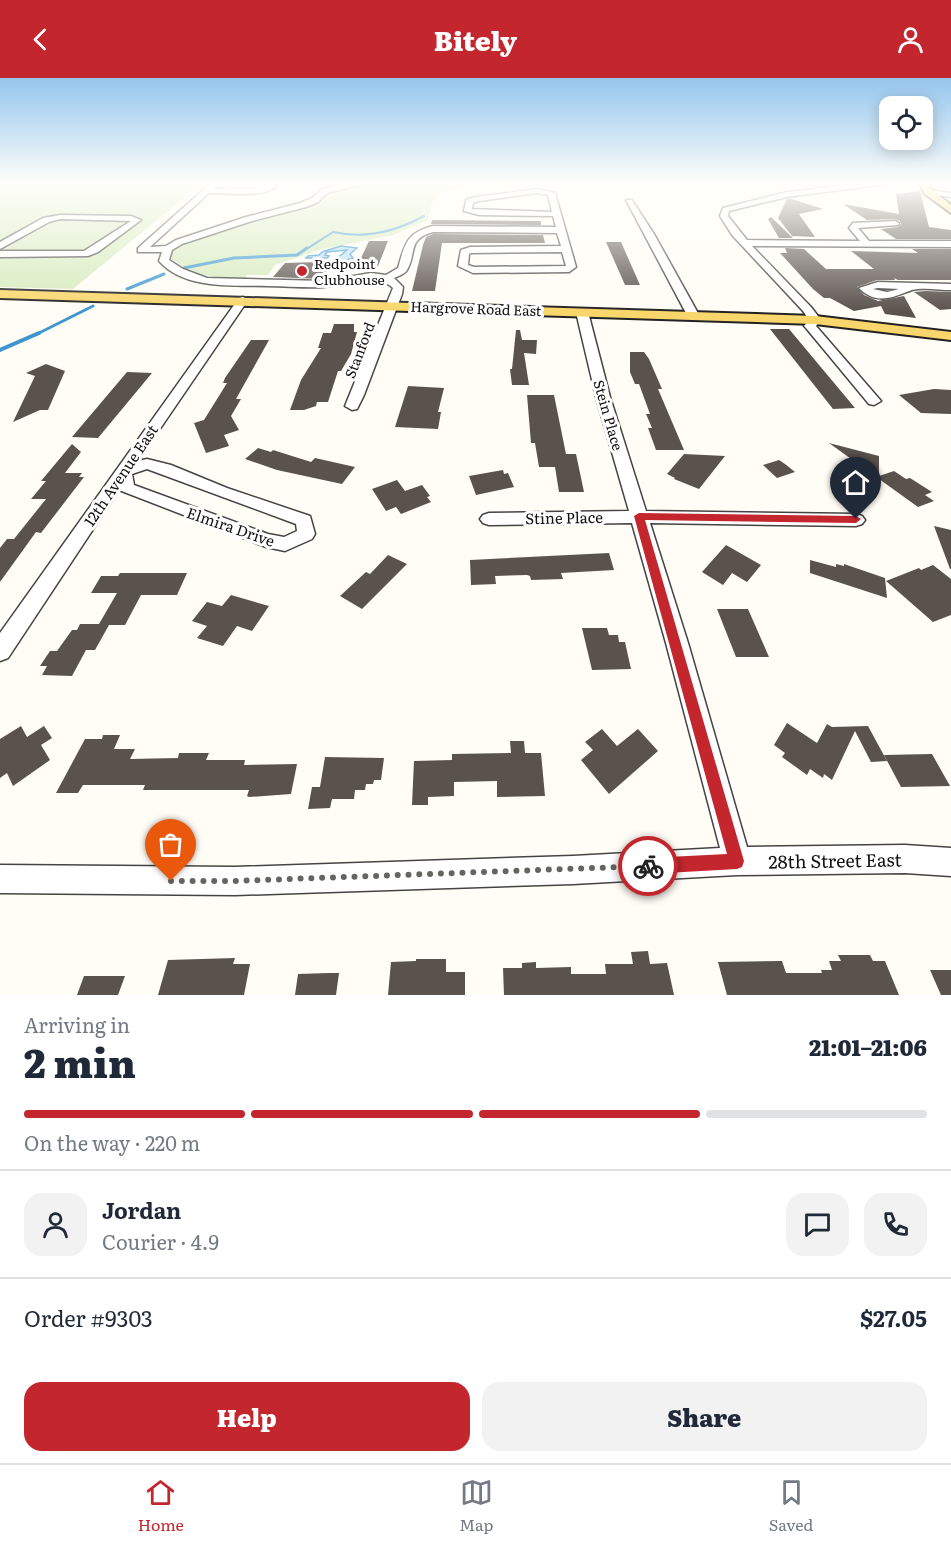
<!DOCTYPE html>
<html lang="en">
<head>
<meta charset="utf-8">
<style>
	:root { --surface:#fff; --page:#f2f2f3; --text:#1f2937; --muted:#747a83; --line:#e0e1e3; --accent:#c4262e }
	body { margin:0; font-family:Literata,serif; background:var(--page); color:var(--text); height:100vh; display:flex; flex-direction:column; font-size:22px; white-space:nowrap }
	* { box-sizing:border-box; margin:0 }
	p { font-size:20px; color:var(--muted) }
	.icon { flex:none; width:33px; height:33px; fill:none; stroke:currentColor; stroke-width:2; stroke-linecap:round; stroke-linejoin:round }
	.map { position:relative; height:917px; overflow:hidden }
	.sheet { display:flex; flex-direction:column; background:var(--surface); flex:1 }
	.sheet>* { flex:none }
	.fabs { position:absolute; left:879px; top:18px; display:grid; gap:12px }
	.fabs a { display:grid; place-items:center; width:54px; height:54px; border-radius:12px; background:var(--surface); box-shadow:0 3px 15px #0003; font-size:30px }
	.pin { position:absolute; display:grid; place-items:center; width:51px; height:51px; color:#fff; margin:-62px -26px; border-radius:50% 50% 50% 0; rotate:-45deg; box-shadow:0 0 6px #0007 }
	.pin .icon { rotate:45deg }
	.courier { position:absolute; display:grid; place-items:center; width:60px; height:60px; margin:-30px; border:4px solid #c4262e; border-radius:50%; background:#fff; color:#222; box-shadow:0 2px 8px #0007 }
	.head em { font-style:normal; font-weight:800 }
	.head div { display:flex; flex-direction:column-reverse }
	.head { display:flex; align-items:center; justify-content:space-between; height:102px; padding:0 24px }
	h1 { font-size:39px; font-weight:800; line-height:45px }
	.bar { display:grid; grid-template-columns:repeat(4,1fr); gap:9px 6px; align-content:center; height:72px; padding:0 24px }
	.bar i { height:8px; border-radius:4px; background:var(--line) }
	.bar .selected { background:var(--accent) }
	.bar p { grid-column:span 4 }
	.line { display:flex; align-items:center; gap:15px; padding:0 24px; border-top:2px solid var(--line) }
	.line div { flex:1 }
	.round { display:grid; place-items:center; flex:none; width:63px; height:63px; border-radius:18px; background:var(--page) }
	.button { display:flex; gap:12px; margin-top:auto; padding:12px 24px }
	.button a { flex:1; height:69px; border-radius:18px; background:var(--accent); color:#fff; font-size:24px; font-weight:800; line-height:69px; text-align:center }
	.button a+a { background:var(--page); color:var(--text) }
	header { display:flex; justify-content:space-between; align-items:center; height:78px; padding:0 24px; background:var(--accent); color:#fff; font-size:27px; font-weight:800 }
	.dock { display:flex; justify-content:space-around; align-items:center; height:84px; border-top:2px solid var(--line); background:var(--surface); font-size:16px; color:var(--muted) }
	.dock a { display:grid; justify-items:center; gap:3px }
	.dock .selected { color:var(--accent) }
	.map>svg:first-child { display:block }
	.green { fill:#d5ebbd }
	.water { fill:#b9e0f7; stroke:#3f96cf; stroke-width:1.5 }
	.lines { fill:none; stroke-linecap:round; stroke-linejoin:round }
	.stream-far2 { stroke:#3f96cf; stroke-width:2 }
	.stream-far1 { stroke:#3f96cf; stroke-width:3 }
	.stream { stroke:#3f96cf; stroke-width:4 }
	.building { fill:#5a524d }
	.minor-casing { stroke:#444; stroke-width:3 }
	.major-casing { stroke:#222; stroke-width:4 }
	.minor { fill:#fff; fill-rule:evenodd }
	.major { fill:#f9d66b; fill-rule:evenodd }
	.route { fill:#c4262e }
	.done { stroke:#646461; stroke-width:6; stroke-dasharray:0 10.8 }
	.poi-dot { fill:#c4262e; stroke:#fff; stroke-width:2 }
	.labels { text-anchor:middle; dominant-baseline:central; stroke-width:6; stroke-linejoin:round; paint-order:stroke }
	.far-poi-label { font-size:14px; fill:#111; stroke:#fff; text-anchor:start }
	.far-street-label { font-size:14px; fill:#111; stroke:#fff }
	.street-label { font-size:15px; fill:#111; stroke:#fff }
	.near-street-label { font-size:18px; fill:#111; stroke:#fff }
</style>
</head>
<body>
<header><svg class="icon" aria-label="back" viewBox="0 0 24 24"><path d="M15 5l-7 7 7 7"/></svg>Bitely<svg class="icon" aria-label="person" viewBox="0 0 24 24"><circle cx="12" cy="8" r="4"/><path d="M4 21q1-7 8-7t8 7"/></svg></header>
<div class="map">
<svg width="951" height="917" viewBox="0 0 951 917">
	<rect width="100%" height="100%" fill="#fffdf5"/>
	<path class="green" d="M0,105H202L73,211L0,209Z
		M375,105H505C490,107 444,108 435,120C431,125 430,135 428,142L393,157L323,171L275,187L268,197H247L245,200C208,199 203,200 171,181L173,172L178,169L227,151L325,122L340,112Z"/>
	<path class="water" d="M341,168L357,170L350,176L353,180L344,183L335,182L347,172L327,174L325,177L329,178L327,180H306L308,178L319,177L322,174Z"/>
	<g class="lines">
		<path class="stream-far2" d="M305,172L333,154C365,161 395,154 424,138"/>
		<path class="stream-far1" d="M184,190L234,180L297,177L307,170
			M127,211L164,196
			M35,257L93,228"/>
		<path class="stream" d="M0,272L39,255"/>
	</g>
	<path class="building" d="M920,113L929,149L951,152V161H896L881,151L898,149L901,146L900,143L895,141L867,142L843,126L899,136L896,116Z
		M787,121H792L823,131L799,136L815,159L792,158L778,140Z
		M771,139L793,160H779L768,141Z
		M432,142L541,143V147L431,146Z
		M433,156L543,157L545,165H442L435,213H412L423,167L426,159Z
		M369,163H388L376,193H355Z
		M606,164H621L640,207H625Z
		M785,170L804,171L826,191H874L851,173L918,175L912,171H951V202H898L894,200L895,202H877L857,209L864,217L878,223L904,218L916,240L885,236L881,228L854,233L830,220H824L813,211L780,175H787Z
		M320,184L332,186L322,201L273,199L285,185Z
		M926,213L951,214V231L940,232L914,214Z
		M334,246H354V254H357L351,276L341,293H338L328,324H317L316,328L304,332H290L301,302L321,270H318L323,255H331Z
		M770,251H789L855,330L833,331Z
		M516,252H520L522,262H537L536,276L524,275L529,307H512L510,291H512Z
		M251,262H269L236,321H241L231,338L239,352L224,357L229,368L206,375L194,345L204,342L227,305H223L225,300Z
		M630,274H644L649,281L662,311H658L684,372H656L648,350H652L646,336H650L639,306H635L630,294Z
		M46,286L65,293L48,332H40L13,344L35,298L26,295Z
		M127,294L152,295L98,360L72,359Z
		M408,308L444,310L438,334H441L438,351L395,349Z
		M934,311L951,312V336L921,335L899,317Z
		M527,317H554L566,376H576L584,414H559L555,389H539L535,365H531Z
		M829,365L879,378V398L894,393L906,401L910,400L932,414L925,417L934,423L918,429Z
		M72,366L81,374L65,395H82L79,399H84L41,455L36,454L0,504V470L7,461H14L46,421H31L46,403H41Z
		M258,370L271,374L273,372L311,384L315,380L355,389L342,406L277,392L245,381Z
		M684,376L725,378L699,411L674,401L675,400L667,396Z
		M779,382L785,386L795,394L777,400L763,387Z
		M503,392L504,396L508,395L514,409L476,417L469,398Z
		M397,402L405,413L422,407L430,418L427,419L431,424L401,436L396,429L386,433L372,411Z
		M934,448L951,452V491H950Z
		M726,467L761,487L747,504L732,495L723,507L702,494Z
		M609,475L614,492L561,495L563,501L531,502L530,498L527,497L495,498L496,506L471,507L470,482Z
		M388,477L407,486L362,531L340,518L366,494L370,496Z
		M810,482L836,489V486L844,488V486L885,500L887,520L810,495Z
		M933,487L951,501V537L933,544L886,503L919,490L921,492Z
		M120,495H187L177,517H141L125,547H109L95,572H86L72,598L42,597L47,588H40L50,573H57L72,552H77L80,546H99L117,515H91L101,498H118Z
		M231,517L269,528L252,553L237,548L223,568L197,560L207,548L192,543L207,524L222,528Z
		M717,531H748L769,579H736Z
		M582,550H607L609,557H618L619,564H625L631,591L592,592Z
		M787,645L817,665L827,646L832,649L868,648L887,683L871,684L855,653L832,702L824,696L823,700L810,691L807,697L782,679L785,675L774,667Z
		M21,648L27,659L44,648L52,660L41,667L50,682L13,708L7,695L0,700V661Z
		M602,651L617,668L638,651L658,673L609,716L581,682L593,672L585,664Z
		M103,657H120L114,671H135L130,681L178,680L179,675H209L206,682H245L244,687L297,686L291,716L249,719L247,718L249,712H143L145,707H83L78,715H56L85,661H102Z
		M510,663H524L525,675H541L545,718L497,719V703L454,704V718L428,719V727H412L414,683L452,682V676L511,675Z
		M932,676L950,708L901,709L884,677Z
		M325,679L384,680L381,702H374L373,706H366L365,712H355L354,721H332L330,730L308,731L312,709H320Z
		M648,873L650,886L667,885L674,917H504L503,890H522V885L536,884V890L571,889V896H606L605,886H633L631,874Z
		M838,877H870L873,883H885L899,917H727L718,884L782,883L786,895H822L821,892H832L829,883H841Z
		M235,880L233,886H250L244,917H158L168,882Z
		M416,881H446V894H465V917H388L391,884L416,883Z
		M930,892H951V917H941Z
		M329,895H339L336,917H295L298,896Z
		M84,898H125L118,917H77Z"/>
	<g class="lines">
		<g class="minor-casing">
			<path id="minor" d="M211,105L273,106L277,108C264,120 227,115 209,115L150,169L166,168L176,162L246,139L300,125L312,120L322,111L351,105H366L327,115L318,124L306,129L252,143L182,166L172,172L169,182L183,191L207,200L325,203L371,195L386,197L398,190C405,166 406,155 433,148L556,149L553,138L479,137L464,133L466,122L475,119L537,111L555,115L576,189L569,194L473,195L458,188L461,172L470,169L561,168L557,155L433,154C407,161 417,175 407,192C405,196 398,198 394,200L403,209L402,216L364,317L357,331L352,332L345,328L393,210C373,192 346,208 323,209C305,210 286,208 268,208C232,207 185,212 159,183L162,174H138V170ZM216,109L266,110L214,111ZM537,115L548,117L552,134L472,131L473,125L479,123ZM562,174L566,188L474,189L468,187L469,176L471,175Z
				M865,105H894L787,119L729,133L728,138L747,162L860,163L849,150L853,145L895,143L899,145L898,147L858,150L869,163H951V169L752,168L811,229L821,242L816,248L881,323L874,327L869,326L806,250L804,248L809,242L803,233L732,157L720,138L723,130L787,114Z
				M928,112L951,115V119L925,116Z
				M626,122H632L654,156L699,237L697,239H689L687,237Z
				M60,137L131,138L141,142L98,174L88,178L0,179V173H84L131,143L60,141L49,144L0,171V164L43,140Z
				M878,204L951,206V212C940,212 923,209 912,212C893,219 877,228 859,210ZM878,210L899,211L887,214L873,211Z
				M243,219L248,222L138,383L147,381L171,387L227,410L310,438L315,456L312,461L285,473L266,469L119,412L8,580L0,583V555L239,220ZM147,391L296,446L297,453L284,459L268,456L134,407L132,396Z
				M582,231L588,234L610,319L646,433L856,436L862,438L865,442L862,446L856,448L650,445L688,565L747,769L905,767L951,770V798L905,795L737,797L573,806L235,817L0,815V787L235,789L573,778L720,770L666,565L632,445L489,447L483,445L480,441L483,437L489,435L629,433L596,319L576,234Z"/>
		</g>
		<g class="major-casing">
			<path id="major" d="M919,105H928L932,112L951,127V135L925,116Z
				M0,212L815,238L951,254V262L815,246L0,220Z"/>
		</g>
		<use href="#minor" class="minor"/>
		<use href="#major" class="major"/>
	</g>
	<linearGradient id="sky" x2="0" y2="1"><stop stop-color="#95c6ee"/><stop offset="0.45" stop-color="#fffefa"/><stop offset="1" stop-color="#fffefa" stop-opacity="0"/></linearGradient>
	<rect width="951" height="234" fill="url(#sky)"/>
	<path class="route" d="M639,435L856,438L861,441L856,445L645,442L744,783L742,789L737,791L648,796L643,794L641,788L643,783L648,780L727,776L634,438Z"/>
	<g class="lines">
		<path class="done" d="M171,803H235L648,788"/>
	</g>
	<circle class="poi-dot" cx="302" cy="193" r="6"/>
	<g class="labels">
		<g class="far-poi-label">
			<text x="314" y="185">Redpoint<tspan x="314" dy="16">Clubhouse</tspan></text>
		</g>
		<g class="far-street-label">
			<text transform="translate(476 230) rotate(2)">Hargrove Road East</text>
			<text transform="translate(359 272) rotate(-69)">Stanford</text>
			<text transform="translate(609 337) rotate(74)">Stein Place</text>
		</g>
		<g class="street-label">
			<text transform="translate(120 397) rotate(-56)">12th Avenue East</text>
			<text transform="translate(564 439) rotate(-1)">Stine Place</text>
			<text transform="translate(231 448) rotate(19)">Elmira Drive</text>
		</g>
		<g class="near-street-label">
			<text transform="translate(835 782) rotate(-1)">28th Street East</text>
		</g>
	</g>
</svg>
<div class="fabs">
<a><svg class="icon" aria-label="locate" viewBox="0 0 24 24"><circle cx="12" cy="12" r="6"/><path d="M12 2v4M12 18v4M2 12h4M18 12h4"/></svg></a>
</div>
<div class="pin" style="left:171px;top:803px;background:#ea580c"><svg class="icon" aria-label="bag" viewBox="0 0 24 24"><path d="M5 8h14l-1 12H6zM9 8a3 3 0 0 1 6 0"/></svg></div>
<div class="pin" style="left:856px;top:441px;background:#1f2937"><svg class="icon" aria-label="home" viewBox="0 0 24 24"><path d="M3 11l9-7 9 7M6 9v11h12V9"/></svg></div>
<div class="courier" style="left:648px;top:788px"><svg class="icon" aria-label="bike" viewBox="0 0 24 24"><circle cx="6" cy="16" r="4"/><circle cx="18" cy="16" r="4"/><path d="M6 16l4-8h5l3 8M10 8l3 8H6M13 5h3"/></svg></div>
</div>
<section class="sheet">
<div class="head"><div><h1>2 min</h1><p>Arriving in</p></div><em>21:01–21:06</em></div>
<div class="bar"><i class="selected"></i><i class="selected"></i><i class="selected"></i><i></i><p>On the way · 220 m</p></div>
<div class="line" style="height:108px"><a class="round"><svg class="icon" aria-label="person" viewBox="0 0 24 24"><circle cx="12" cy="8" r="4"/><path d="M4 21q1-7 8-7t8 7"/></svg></a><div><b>Jordan</b><p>Courier · 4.9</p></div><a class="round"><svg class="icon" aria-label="chat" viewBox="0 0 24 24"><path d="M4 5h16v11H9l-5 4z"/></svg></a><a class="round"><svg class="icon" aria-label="phone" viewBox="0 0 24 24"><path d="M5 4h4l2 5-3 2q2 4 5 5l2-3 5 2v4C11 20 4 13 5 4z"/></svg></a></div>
<div class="line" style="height:78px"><div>Order #9303</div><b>$27.05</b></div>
<div class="button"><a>Help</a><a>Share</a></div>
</section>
<nav class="dock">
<a class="selected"><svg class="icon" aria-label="home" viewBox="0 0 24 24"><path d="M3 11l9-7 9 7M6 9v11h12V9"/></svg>Home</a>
<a><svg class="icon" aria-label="map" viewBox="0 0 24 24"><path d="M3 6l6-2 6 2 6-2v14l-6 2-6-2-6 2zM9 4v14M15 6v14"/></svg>Map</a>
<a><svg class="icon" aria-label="saved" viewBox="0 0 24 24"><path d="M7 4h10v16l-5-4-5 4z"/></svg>Saved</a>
</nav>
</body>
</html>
